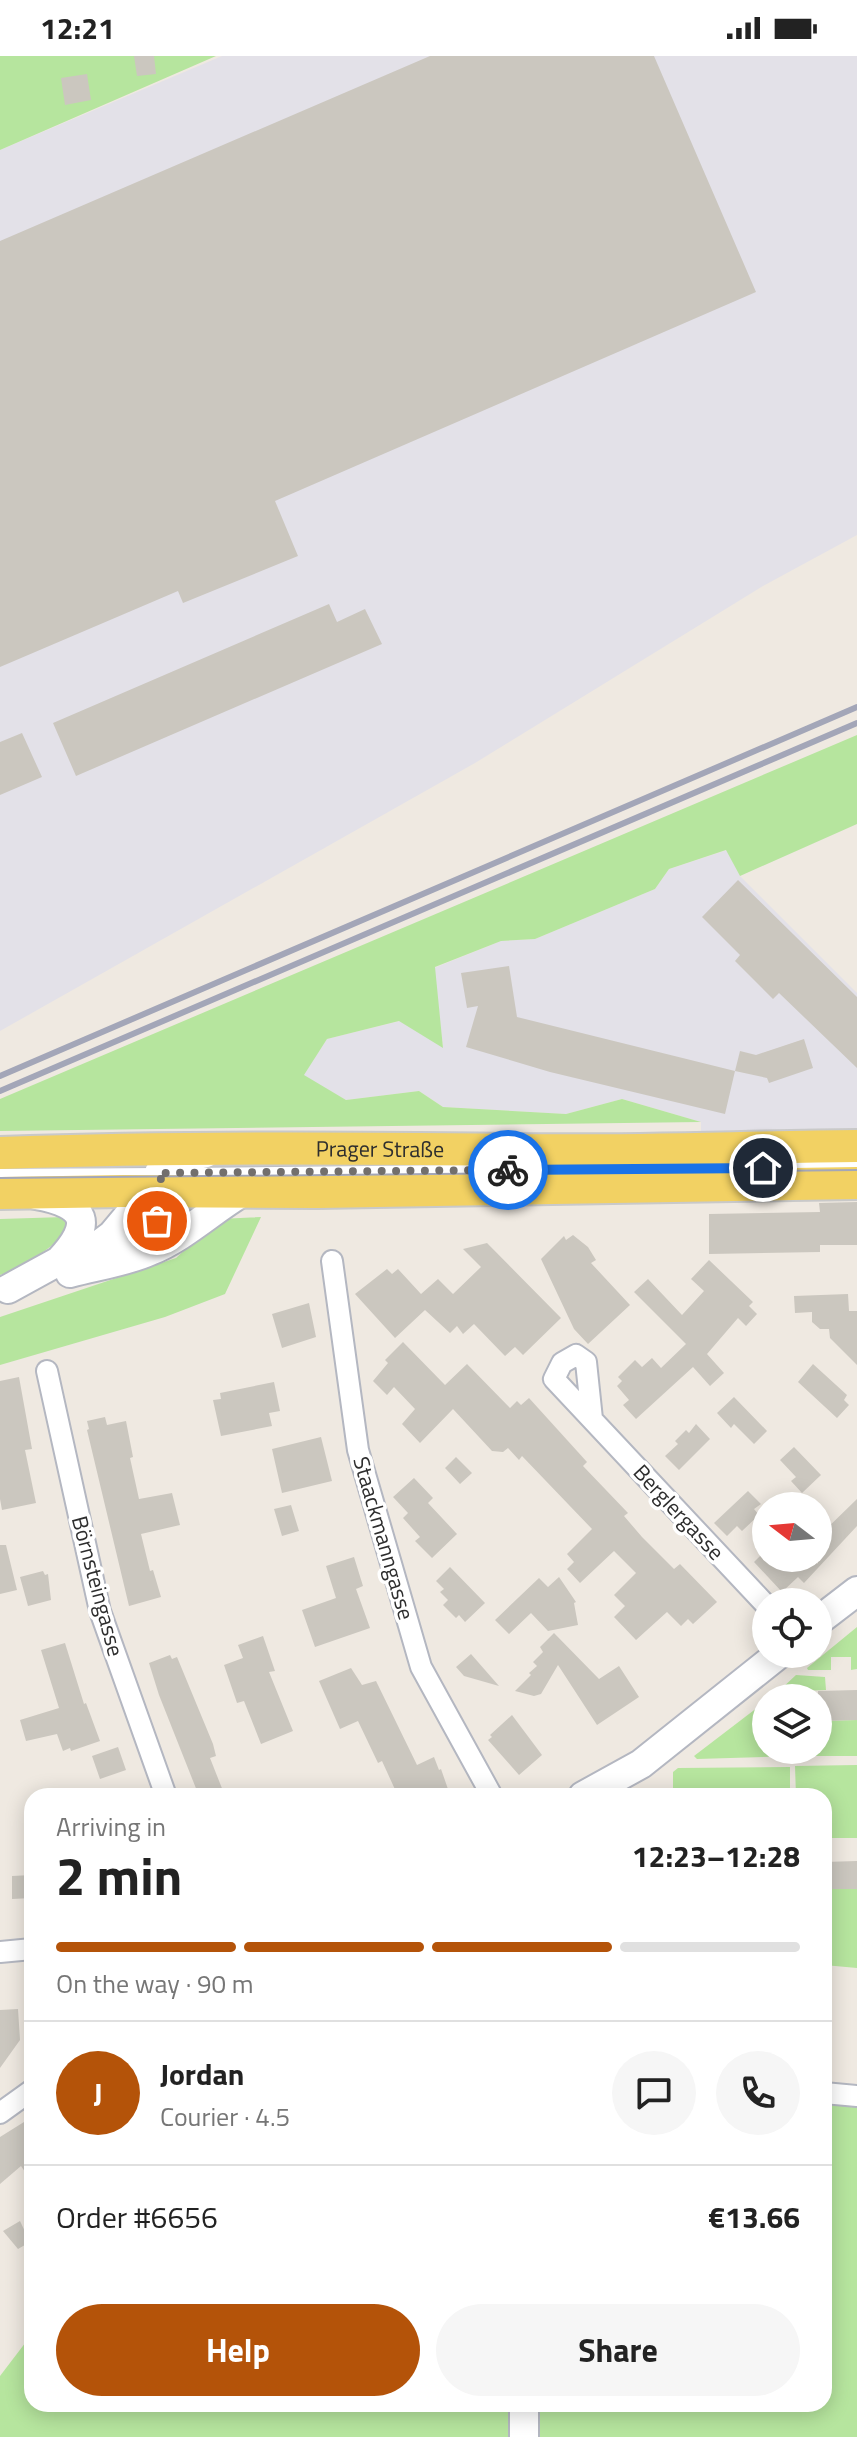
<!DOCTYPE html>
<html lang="en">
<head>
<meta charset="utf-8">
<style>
	:root { --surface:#fff; --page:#f6f6f6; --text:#222; --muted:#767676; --line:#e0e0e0; --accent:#b45309 }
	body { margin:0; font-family:"Titillium Web",sans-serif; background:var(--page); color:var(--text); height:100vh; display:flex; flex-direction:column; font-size:30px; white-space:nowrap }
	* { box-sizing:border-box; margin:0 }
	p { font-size:26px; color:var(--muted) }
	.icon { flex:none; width:44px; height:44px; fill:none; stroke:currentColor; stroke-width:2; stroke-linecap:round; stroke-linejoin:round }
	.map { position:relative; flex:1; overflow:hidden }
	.side { position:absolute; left:24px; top:1732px; width:808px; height:624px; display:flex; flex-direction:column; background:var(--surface); border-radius:24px; box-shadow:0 4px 20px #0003 }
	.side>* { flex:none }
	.needle { width:52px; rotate:286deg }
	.fabs { position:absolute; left:752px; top:1436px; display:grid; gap:16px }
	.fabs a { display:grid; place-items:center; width:80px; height:80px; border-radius:50%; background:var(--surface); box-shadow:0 4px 20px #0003; font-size:40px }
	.pin { position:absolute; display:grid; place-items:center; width:68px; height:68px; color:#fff; margin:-34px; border:4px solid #fff; border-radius:50%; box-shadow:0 2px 8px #0007 }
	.courier { position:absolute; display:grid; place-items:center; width:80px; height:80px; margin:-40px; border:6px solid #1a73e8; border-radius:50%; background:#fff; color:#222; box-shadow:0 2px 10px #0007 }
	.headline em { font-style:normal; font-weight:700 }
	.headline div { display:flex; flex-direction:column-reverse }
	.headline { display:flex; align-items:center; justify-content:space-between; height:136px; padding:0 32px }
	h1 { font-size:52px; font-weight:700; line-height:60px }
	.bar { display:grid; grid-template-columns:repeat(4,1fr); gap:12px 8px; align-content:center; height:96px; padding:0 32px }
	.bar i { height:10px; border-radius:6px; background:var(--line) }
	.bar .selected { background:var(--accent) }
	.bar p { grid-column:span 4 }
	.line { display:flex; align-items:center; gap:20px; padding:0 32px; border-top:2px solid var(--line) }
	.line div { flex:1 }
	.round { display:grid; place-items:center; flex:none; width:84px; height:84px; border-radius:42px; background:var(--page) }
	.primary-button { display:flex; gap:16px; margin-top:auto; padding:16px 32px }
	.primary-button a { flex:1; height:92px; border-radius:48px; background:var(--accent); color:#fff; font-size:32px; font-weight:700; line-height:92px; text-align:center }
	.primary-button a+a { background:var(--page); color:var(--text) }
	.status { display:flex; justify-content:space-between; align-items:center; height:56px; padding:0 40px; background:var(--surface); direction:ltr }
	.status svg { height:22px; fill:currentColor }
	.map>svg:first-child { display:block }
	.industrial { fill:#e3e1e8 }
	.green { fill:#b6e59e }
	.building { fill:#cbc7bf }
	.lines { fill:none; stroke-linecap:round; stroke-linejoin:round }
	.lane-casing { stroke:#b4b7c1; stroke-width:14 }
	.street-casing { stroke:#b4b7c1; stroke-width:24 }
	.secondary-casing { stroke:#b4b7c1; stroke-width:32 }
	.primary-casing { stroke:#c9c9c9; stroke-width:36 }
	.lane { stroke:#fff; stroke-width:10 }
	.street { stroke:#fff; stroke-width:20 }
	.secondary { stroke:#fff; stroke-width:28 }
	.primary { stroke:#f2d163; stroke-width:32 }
	.tram { stroke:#a3a6b8; stroke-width:2 }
	.rail { stroke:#a3a6b8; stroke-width:6 }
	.done { stroke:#726f6d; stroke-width:8; stroke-dasharray:0 14.4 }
	.route { stroke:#1a73e8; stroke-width:10 }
	.labels { text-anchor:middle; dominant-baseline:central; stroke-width:7; stroke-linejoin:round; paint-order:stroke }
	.street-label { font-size:22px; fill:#2e2e2e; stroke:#fff }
</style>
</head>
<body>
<div class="status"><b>12:21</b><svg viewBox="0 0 49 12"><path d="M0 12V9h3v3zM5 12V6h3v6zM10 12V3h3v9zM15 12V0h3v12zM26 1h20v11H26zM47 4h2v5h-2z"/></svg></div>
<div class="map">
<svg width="857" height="2381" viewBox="0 0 857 2381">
	<rect width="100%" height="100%" fill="#efe9e1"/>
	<path class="industrial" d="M222,0H857V479L763,530L475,707L0,975V94Z
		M727,794L740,820L857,937V1111L701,1113V1066L622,1043L566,1058L443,1051L419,1035L346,1044L303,1020L327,983L400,965L443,991L434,912L501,885L535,883L655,833L669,813Z"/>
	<path class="green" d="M0,0H216L0,94Z
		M857,679V768L740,820L726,794L669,813L655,833L535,883L501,885L435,911L443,992L399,965L327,983L304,1019L346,1044L419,1035L443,1051L566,1058L622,1043L701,1066L0,1075V1043Z
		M65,1161L66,1179L23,1211L0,1219V1163Z
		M261,1161L225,1238L165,1261L0,1309V1261L176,1202L219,1163Z
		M857,1571V1613L851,1614V1601H831V1614H808L807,1612Z
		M796,1619L825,1621L826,1634L799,1635V1642H786L781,1633Z
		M766,1645V1694H793V1700L697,1703L694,1700Z
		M857,1664V1700H813L811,1694H818V1665Z
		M857,1709V1782H824V1740H796L795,1710Z
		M790,1711V1740H697V1735L673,1736V1716L678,1712Z
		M824,1833H857V1912L824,1909Z
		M824,2046L857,2049V2381H0V2320L32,2278V2348H824Z"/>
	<path class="building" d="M134,0H154L156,18L137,20Z
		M430,0H654L756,236L275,445L298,500L183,547L178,535L0,611V185Z
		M87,18L91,44L65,49L61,22Z
		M329,548L337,566L365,553L382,588L76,720L53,667Z
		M22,677L42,721L0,739V686Z
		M738,824L857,941V1012L779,937L773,943L735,905L740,899L702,861Z
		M509,910L517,961L735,1015L725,1058L550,1016L466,991L478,950L467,952L461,917Z
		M804,983L813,1012L769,1027L767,1022L735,1015L740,995L756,999Z
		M857,1146V1189H820V1196L709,1198V1158L820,1156L819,1147Z
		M573,1179L588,1191L596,1204L591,1207L630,1249L588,1288L574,1273L541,1203L564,1180L566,1184Z
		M487,1187L561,1262L523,1299L515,1291L505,1300L474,1268L463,1278L457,1270L450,1277L425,1254L395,1282L355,1238L387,1213L392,1218L398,1213L421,1238L438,1223L453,1238L481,1211L463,1193Z
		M709,1204L753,1246L749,1250L757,1258L746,1270L738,1262L707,1298L724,1317L710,1330L693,1311L636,1363L623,1349L629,1344L617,1330L622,1325L618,1321L635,1304L642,1311L652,1302L661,1312L686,1288L634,1236L648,1223L682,1259L704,1235L691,1223Z
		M848,1238L849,1255H857V1309L830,1282L829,1273H820L812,1266V1256L795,1257L794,1240Z
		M309,1247L316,1281L282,1292L272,1258Z
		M403,1286L445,1329L467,1308L510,1352L517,1345L521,1349L529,1342L587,1406L583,1410L628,1457L624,1460L642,1481L674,1513L680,1508L717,1546L693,1568L688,1563L681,1570L667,1556L636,1584L614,1561L625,1550L614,1539L636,1517L614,1495L580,1527L567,1513L574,1506L567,1498L592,1473L522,1400L519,1404L508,1392L503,1396L492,1395L453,1353L420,1387L402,1368L415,1353L394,1331L387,1339L373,1325L388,1307L385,1304Z
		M813,1308L847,1339L844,1344L849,1349L837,1362L798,1326Z
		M19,1321L32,1393L25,1394L36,1447L2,1454L0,1443V1325Z
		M274,1326L280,1355L269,1357L272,1370L221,1380L213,1344L221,1343L220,1337Z
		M734,1341L767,1375L754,1388L734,1368L731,1372L717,1357Z
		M105,1361L107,1369L126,1365L133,1401L130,1402L139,1443L172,1437L180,1469L141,1478L150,1515L153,1514L161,1541L129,1550L87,1374L89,1373L87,1365Z
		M696,1368L710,1383L679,1414L665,1400L678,1388L675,1385L686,1374L689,1377Z
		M321,1381L332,1425L282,1437L272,1393Z
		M794,1391L821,1419L802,1437L791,1425L796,1421L780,1404Z
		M456,1401L472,1417L460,1428L445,1412Z
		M414,1422L433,1442L428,1447L457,1478L432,1502L415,1485L420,1481L403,1462L408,1457L393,1441Z
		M748,1435L761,1448L754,1453L759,1459L742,1475L737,1470L727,1480L714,1467Z
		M857,1443V1470L804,1527L798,1521L782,1536L754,1506L766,1494V1502H813L818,1508V1481Z
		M291,1449L299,1475L282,1480L274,1453Z
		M0,1489H6L17,1534L0,1538Z
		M354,1501L363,1530L356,1533L370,1572L315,1591L302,1554L336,1542L326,1510Z
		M450,1511L485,1547L465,1566L459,1559L456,1562L443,1549L448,1544L440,1536L444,1533L436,1525Z
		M43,1515L45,1519L48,1518L51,1544L28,1550L20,1521Z
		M559,1521L576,1546L574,1547L578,1569L548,1575L531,1557L509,1578L495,1564L539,1522L548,1531Z
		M554,1577L599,1623L619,1610L639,1641L597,1669L558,1609L541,1638L534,1640L515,1635L531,1619L529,1617L537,1610L533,1606L543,1596L540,1591Z
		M263,1580L275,1615L269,1616L293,1675L261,1688L244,1645L237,1647L224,1609L243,1602L238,1589Z
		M65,1587L84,1648L86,1647L100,1685L71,1695L70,1692L63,1695L57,1678L26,1685L20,1664L59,1652L41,1594Z
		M471,1598L499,1630L464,1620L456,1611Z
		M170,1599L172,1603L177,1601L213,1688L216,1700L210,1702L225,1740H199L159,1639L149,1607Z
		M351,1612L362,1629L376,1625L417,1709L434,1701L439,1714L441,1713L449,1736L440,1740H398L382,1705L378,1707L358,1665L340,1673L319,1625Z
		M857,1634V1664L818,1665V1635Z
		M512,1659L542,1699L519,1719L488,1684L492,1681L490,1679Z
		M118,1691L126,1714L100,1723L92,1700Z
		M857,1805V1833H824V1806Z
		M32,1819V1842L12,1843V1820Z
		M18,1953L20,1984L0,2012V1954Z
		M32,2061V2126L21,2110L0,2128V2081Z
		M20,2165L30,2186L18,2193L3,2175Z"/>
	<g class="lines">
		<g class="lane-casing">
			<path id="lane" d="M175,1117L857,1110
				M0,1118L159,1117"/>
		</g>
		<g class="street-casing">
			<path id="street" d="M332,1205L358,1394L421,1611L492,1740
				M47,1315L100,1555L166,1740
				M592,1363L586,1306L576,1299L562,1307L554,1323L766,1549
				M0,1896L32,1893
				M824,2037L857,2040
				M0,2057L32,2034"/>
		</g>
		<g class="secondary-casing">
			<path id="secondary" d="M36,1139C88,1148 94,1168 59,1205
				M127,1197C151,1177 174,1150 159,1117
				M70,1217C96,1210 126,1206 150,1195C183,1182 211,1155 241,1137
				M8,1233L59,1205L92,1194L112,1179L168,1112L188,1101L206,1097
				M818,1565L857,1535
				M583,1740L641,1708L779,1598
				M524,2381V2348"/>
		</g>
		<g class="primary-casing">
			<g id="primary">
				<path id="s1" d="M0,1097C172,1091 344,1092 517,1094C630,1096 744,1091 857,1090"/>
				<path d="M0,1137L124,1135L318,1136L857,1127"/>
			</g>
		</g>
		<use href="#lane" class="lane"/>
		<use href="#street" class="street"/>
		<use href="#secondary" class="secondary"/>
		<use href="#primary" class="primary"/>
		<path class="tram" d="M0,1122L857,1114"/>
		<path class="rail" d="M0,1020L857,651
			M0,1035L857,667"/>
	</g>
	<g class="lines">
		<path class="done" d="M157,1165C164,1149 167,1133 158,1117L508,1114"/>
		<path class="route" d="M508,1114L763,1112"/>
	</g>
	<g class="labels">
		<g class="street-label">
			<text stroke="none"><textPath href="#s1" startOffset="380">Prager Straße</textPath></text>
			<text transform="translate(679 1456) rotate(47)">Berglergasse</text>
			<text transform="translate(384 1482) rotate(74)">Staackmanngasse</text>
			<text transform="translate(98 1530) rotate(75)">Börnsteingasse</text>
		</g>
	</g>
</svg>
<div class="fabs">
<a><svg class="needle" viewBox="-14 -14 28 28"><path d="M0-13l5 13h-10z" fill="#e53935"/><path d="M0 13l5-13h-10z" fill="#767676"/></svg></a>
<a><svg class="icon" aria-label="locate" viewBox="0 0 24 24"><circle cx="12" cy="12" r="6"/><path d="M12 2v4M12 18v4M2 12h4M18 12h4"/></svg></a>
<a><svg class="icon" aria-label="layers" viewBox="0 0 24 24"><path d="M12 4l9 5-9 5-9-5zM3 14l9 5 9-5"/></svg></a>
</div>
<div class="pin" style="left:157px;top:1165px;background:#ea580c"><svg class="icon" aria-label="bag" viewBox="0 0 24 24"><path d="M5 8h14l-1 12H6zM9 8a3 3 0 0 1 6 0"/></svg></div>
<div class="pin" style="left:763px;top:1112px;background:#1f2937"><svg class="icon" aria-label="home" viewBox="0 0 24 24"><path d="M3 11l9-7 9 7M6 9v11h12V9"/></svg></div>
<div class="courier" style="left:508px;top:1114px"><svg class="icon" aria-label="bike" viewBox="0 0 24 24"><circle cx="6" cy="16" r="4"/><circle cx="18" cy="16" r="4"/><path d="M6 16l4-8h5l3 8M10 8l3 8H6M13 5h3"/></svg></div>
<section class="side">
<div class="headline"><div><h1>2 min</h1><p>Arriving in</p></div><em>12:23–12:28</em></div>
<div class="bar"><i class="selected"></i><i class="selected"></i><i class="selected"></i><i></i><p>On the way · 90 m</p></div>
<div class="line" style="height:144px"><b class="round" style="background:var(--accent);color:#fff">J</b><div><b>Jordan</b><p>Courier · 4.5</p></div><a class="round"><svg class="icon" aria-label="chat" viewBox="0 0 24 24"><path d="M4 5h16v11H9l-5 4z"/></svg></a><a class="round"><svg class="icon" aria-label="phone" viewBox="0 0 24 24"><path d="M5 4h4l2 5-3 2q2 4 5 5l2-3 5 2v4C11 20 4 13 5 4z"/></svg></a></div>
<div class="line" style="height:104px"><div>Order #6656</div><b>€13.66</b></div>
<div class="primary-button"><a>Help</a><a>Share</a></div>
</section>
</div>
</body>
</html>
